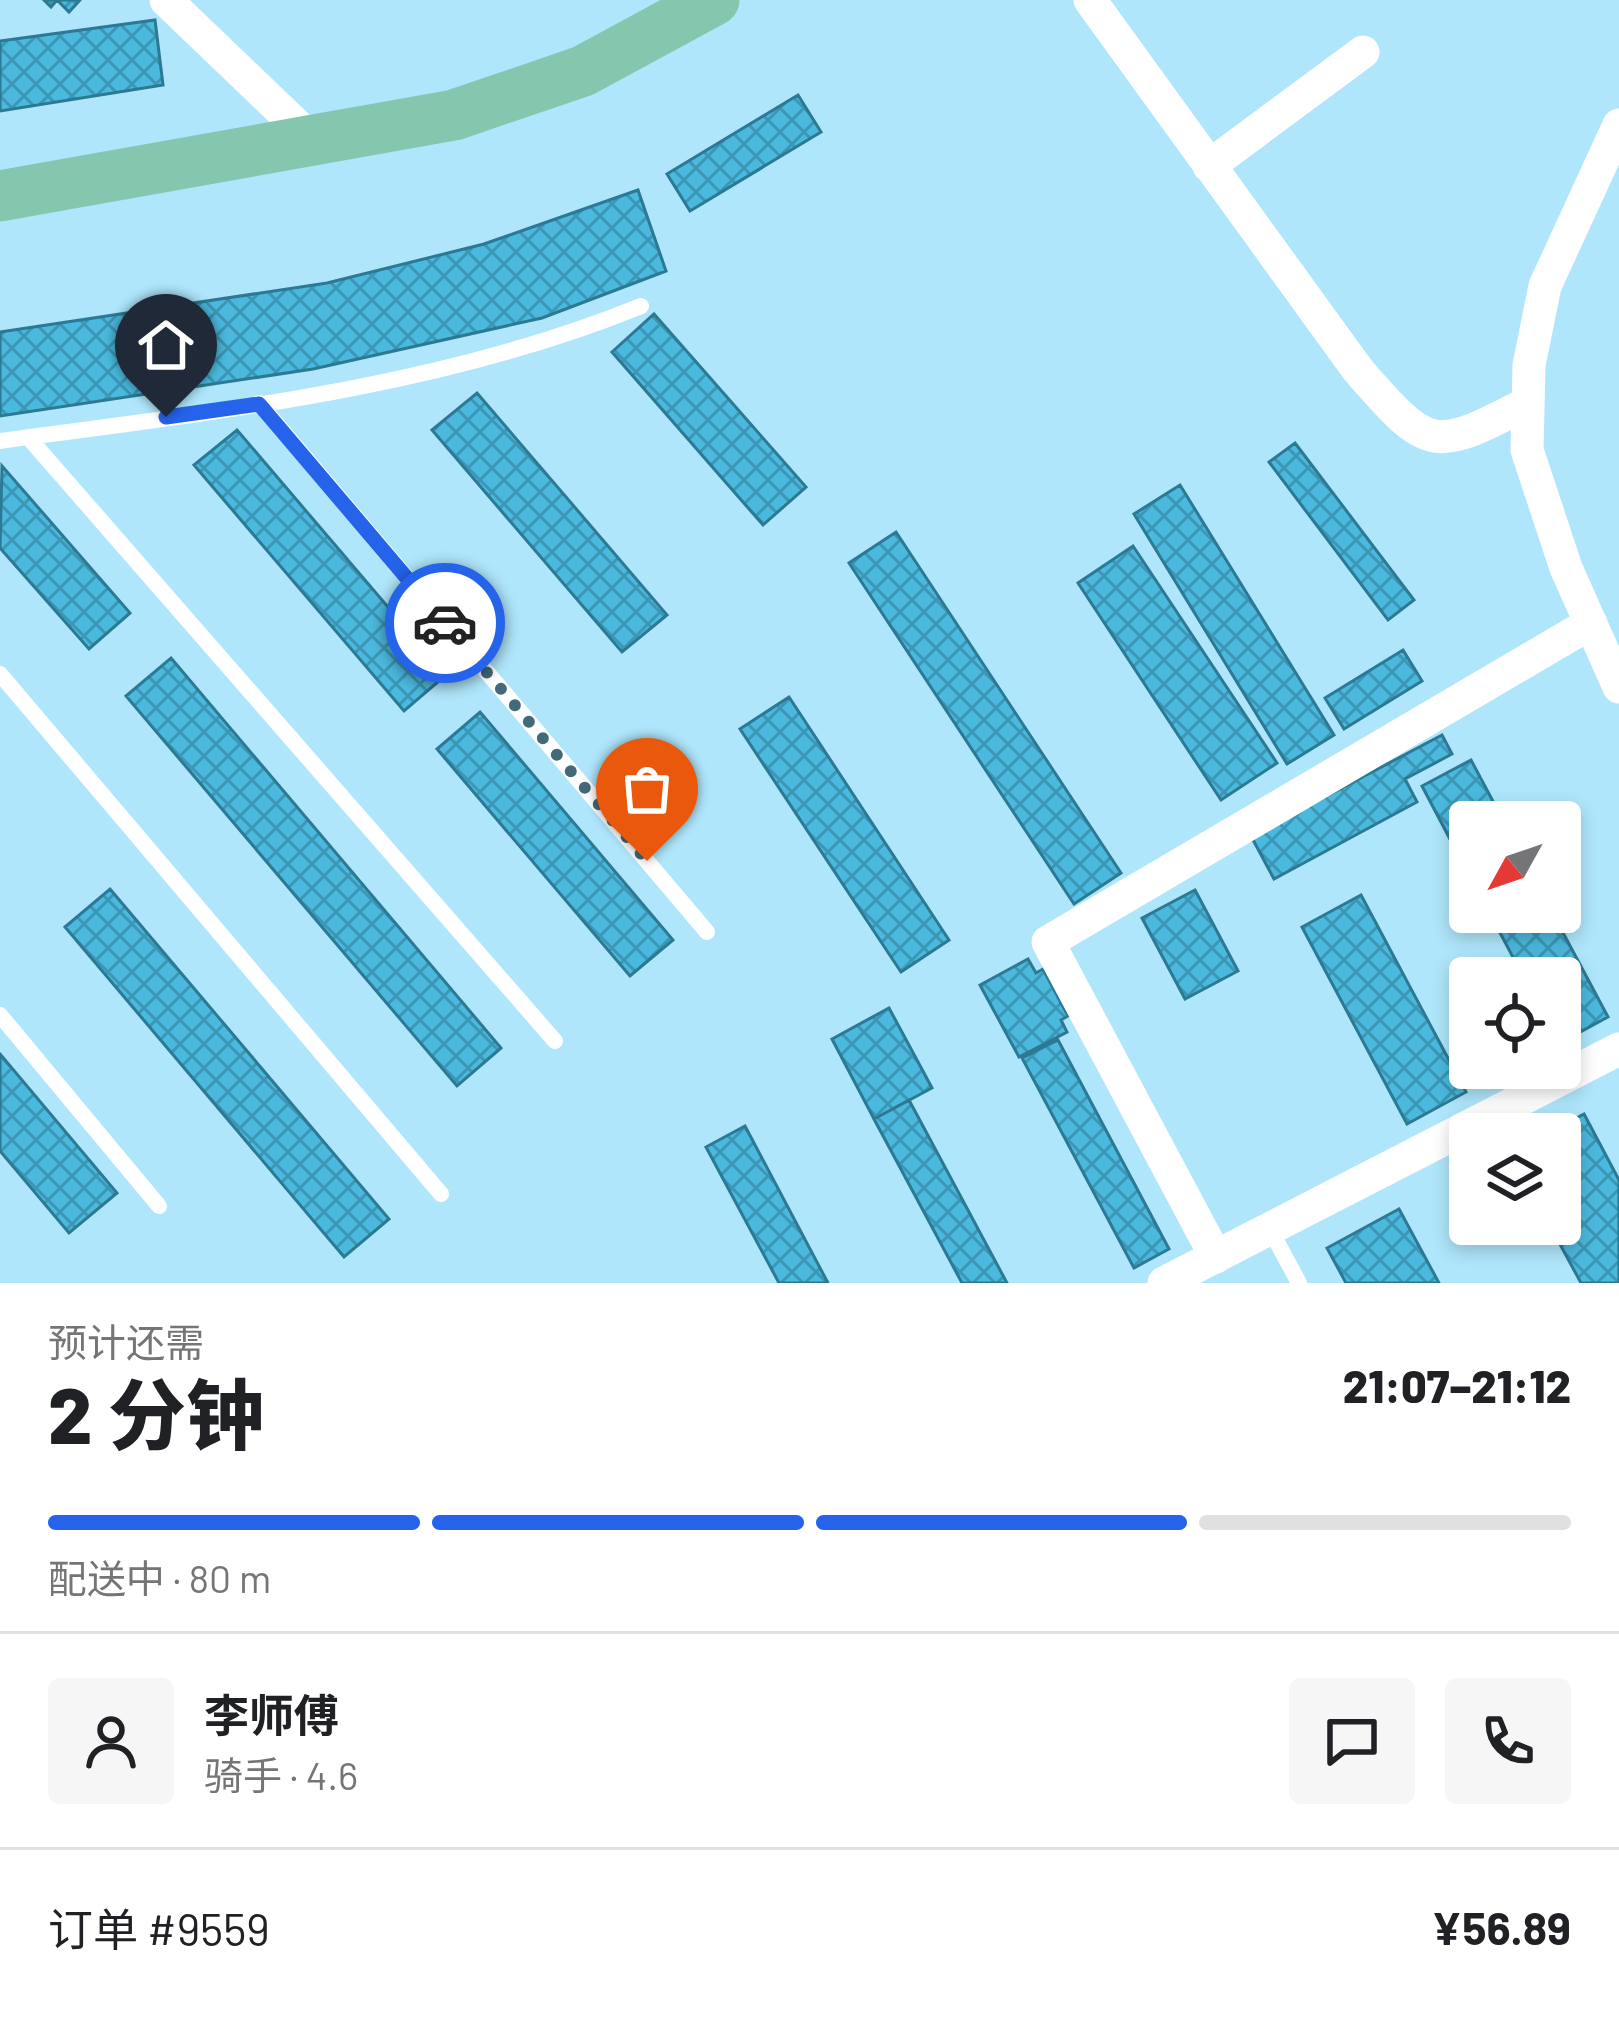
<!DOCTYPE html>
<html lang="zh">
<head>
<meta charset="utf-8">
<style>
	:root { --surface:#fff; --page:#f6f6f6; --text:#202124; --muted:#757577; --line:#e0e0e0; --accent:#2563eb }
	body { margin:0; font-family:Barlow,"Noto Sans SC",sans-serif; background:var(--page); color:var(--text); height:100vh; display:flex; flex-direction:column; font-size:45px; white-space:nowrap }
	* { box-sizing:border-box; margin:0 }
	p { font-size:39px; color:var(--muted) }
	.icon { flex:none; width:66px; height:66px; fill:none; stroke:currentColor; stroke-width:2; stroke-linecap:round; stroke-linejoin:round }
	.map { position:relative; height:1283px; overflow:hidden }
	.drawer { display:flex; flex-direction:column; background:var(--surface); flex:1 }
	.drawer>* { flex:none }
	.needle { width:78px; rotate:230deg }
	.buttons { position:absolute; left:1449px; top:801px; display:grid; gap:24px }
	.buttons a { display:grid; place-items:center; width:132px; height:132px; border-radius:12px; background:var(--surface); box-shadow:0 6px 18px #0003; font-size:60px }
	.pin { position:absolute; display:grid; place-items:center; width:102px; height:102px; color:#fff; margin:-123px -51px; border-radius:50% 50% 50% 0; rotate:-45deg; box-shadow:0 0 12px #0007 }
	.pin .icon { rotate:45deg }
	.courier { position:absolute; display:grid; place-items:center; width:120px; height:120px; margin:-60px; border:9px solid #2563eb; border-radius:50%; background:#fff; color:#222; box-shadow:0 3px 15px #0007 }
	.overview em { font-style:normal; font-weight:800 }
	.overview div { display:flex; flex-direction:column-reverse }
	.overview { display:flex; align-items:center; justify-content:space-between; height:204px; padding:0 48px }
	h1 { font-size:78px; font-weight:800; line-height:90px }
	.bar { display:grid; grid-template-columns:repeat(4,1fr); gap:18px 12px; align-content:center; height:144px; padding:0 48px }
	.bar i { height:15px; border-radius:9px; background:var(--line) }
	.bar .current { background:var(--accent) }
	.bar p { grid-column:span 4 }
	.line { display:flex; align-items:center; gap:30px; padding:0 48px; border-top:3px solid var(--line) }
	.line div { flex:1 }
	.round { display:grid; place-items:center; flex:none; width:126px; height:126px; border-radius:12px; background:var(--page) }
	.map>svg:first-child { display:block }
	.building { fill:url(#building-cross-hatch); stroke:#2b7993; stroke-width:3 }
	.lines { fill:none; stroke-linecap:round; stroke-linejoin:round }
	.lane { stroke:#fff; stroke-width:16 }
	.street { stroke:#fff; stroke-width:33 }
	.primary { stroke:#85c7ae; stroke-width:51 }
	.done { stroke:#426a79; stroke-width:12; stroke-dasharray:0 21.6 }
	.route { stroke:#2563eb; stroke-width:15 }
</style>
</head>
<body>
<div class="map">
<svg width="1619" height="1283" viewBox="0 0 1619 1283">
	<defs>
		<pattern id="building-cross-hatch" width="8" height="8" patternUnits="userSpaceOnUse" patternTransform="scale(3)"><rect width="8" height="8" fill="#4bb9de"/><path d="M0 0l8 8M0 8l8-8" fill="none" stroke="#3c96b5"/></pattern>
	</defs>
	<rect width="100%" height="100%" fill="#afe6fb"/>
	<path class="building" d="M44,0H80L69,12L57,0L51,7Z
		M155,20L163,85L0,111V41Z
		M798,95L821,132L690,211L667,174Z
		M638,190L666,271L542,318L313,369L0,416V332L327,283L484,244Z
		M654,314L806,487L763,525L612,352Z
		M477,393L667,615L622,652L432,430Z
		M237,430L446,675L404,711L194,465Z
		M1295,443L1414,600L1388,620L1269,462Z
		M2,466L130,613L89,649L0,548Z
		M1180,485L1334,735L1287,764L1134,514Z
		M896,532L1121,873L1074,904L849,563Z
		M1133,546L1277,763L1221,800L1078,583Z
		M1403,650L1422,681L1344,729L1325,698Z
		M171,658L501,1048L457,1086L126,696Z
		M789,697L949,940L901,972L740,729Z
		M480,712L673,940L630,976L437,749Z
		M1442,735L1452,754L1405,779L1417,802L1274,879L1251,836Z
		M1471,760L1504,822H1470V877L1422,786Z
		M110,889L389,1219L344,1257L65,927Z
		M1195,890L1238,971L1185,999L1142,918Z
		M1361,895L1466,1092L1407,1124L1302,927Z
		M1489,912H1552L1608,1017L1560,1043V978H1524Z
		M1028,959L1036,973L1043,969L1068,1016L1061,1020L1067,1032L1019,1057L980,985Z
		M889,1008L932,1088L874,1119L832,1039Z
		M1058,1040L1169,1249L1134,1268L1022,1058Z
		M0,1054L117,1193L69,1233L0,1151Z
		M909,1100L1007,1283H962L874,1119Z
		M1584,1114L1619,1180V1283H1581L1549,1224H1560V1134H1546Z
		M745,1126L828,1283H779L706,1147Z
		M1399,1209L1439,1283H1346L1327,1248Z"/>
	<g class="lines">
		<path class="lane" d="M259,403L707,932
			M28,437L555,1041
			M0,441C214,412 440,388 641,306
			M0,674L441,1194
			M0,1015L159,1206
			M1270,1229L1299,1283"/>
		<path class="street" d="M166,0L312,140
			M1090,0L1358,370C1430,453 1433,452 1528,403
			M1619,125L1545,286L1529,365L1527,450L1566,568L1619,687
			M1209,166L1363,52
			M1216,1257L1048,942L1591,623
			M1164,1283L1619,1049"/>
		<path class="primary" d="M0,196L454,115L583,71L714,0"/>
	</g>
	<g class="lines">
		<path class="done" d="M445,623L647,861"/>
		<path class="route" d="M166,417L259,404L445,623"/>
	</g>
</svg>
<div class="buttons">
<a><svg class="needle" viewBox="-14 -14 28 28"><path d="M0-13l5 13h-10z" fill="#e53935"/><path d="M0 13l5-13h-10z" fill="#757577"/></svg></a>
<a><svg class="icon" aria-label="locate" viewBox="0 0 24 24"><circle cx="12" cy="12" r="6"/><path d="M12 2v4M12 18v4M2 12h4M18 12h4"/></svg></a>
<a><svg class="icon" aria-label="layers" viewBox="0 0 24 24"><path d="M12 4l9 5-9 5-9-5zM3 14l9 5 9-5"/></svg></a>
</div>
<div class="pin" style="left:647px;top:861px;background:#ea580c"><svg class="icon" aria-label="bag" viewBox="0 0 24 24"><path d="M5 8h14l-1 12H6zM9 8a3 3 0 0 1 6 0"/></svg></div>
<div class="pin" style="left:166px;top:417px;background:#1f2937"><svg class="icon" aria-label="home" viewBox="0 0 24 24"><path d="M3 11l9-7 9 7M6 9v11h12V9"/></svg></div>
<div class="courier" style="left:445px;top:623px"><svg class="icon" aria-label="car" viewBox="0 0 24 24"><path d="M5 17H2v-5l4-1 3-4h7l3 4 3 1v5h-3M9 17h6M6 11h13"/><circle cx="7" cy="17" r="2"/><circle cx="17" cy="17" r="2"/></svg></div>
</div>
<section class="drawer">
<div class="overview"><div><h1>2 分钟</h1><p>预计还需</p></div><em>21:07–21:12</em></div>
<div class="bar"><i class="current"></i><i class="current"></i><i class="current"></i><i></i><p>配送中 · 80 m</p></div>
<div class="line" style="height:216px"><a class="round"><svg class="icon" aria-label="person" viewBox="0 0 24 24"><circle cx="12" cy="8" r="4"/><path d="M4 21q1-7 8-7t8 7"/></svg></a><div><b>李师傅</b><p>骑手 · 4.6</p></div><a class="round"><svg class="icon" aria-label="chat" viewBox="0 0 24 24"><path d="M4 5h16v11H9l-5 4z"/></svg></a><a class="round"><svg class="icon" aria-label="phone" viewBox="0 0 24 24"><path d="M5 4h4l2 5-3 2q2 4 5 5l2-3 5 2v4C11 20 4 13 5 4z"/></svg></a></div>
<div class="line" style="height:156px"><div>订单 #9559</div><b>¥56.89</b></div>
</section>
</body>
</html>
